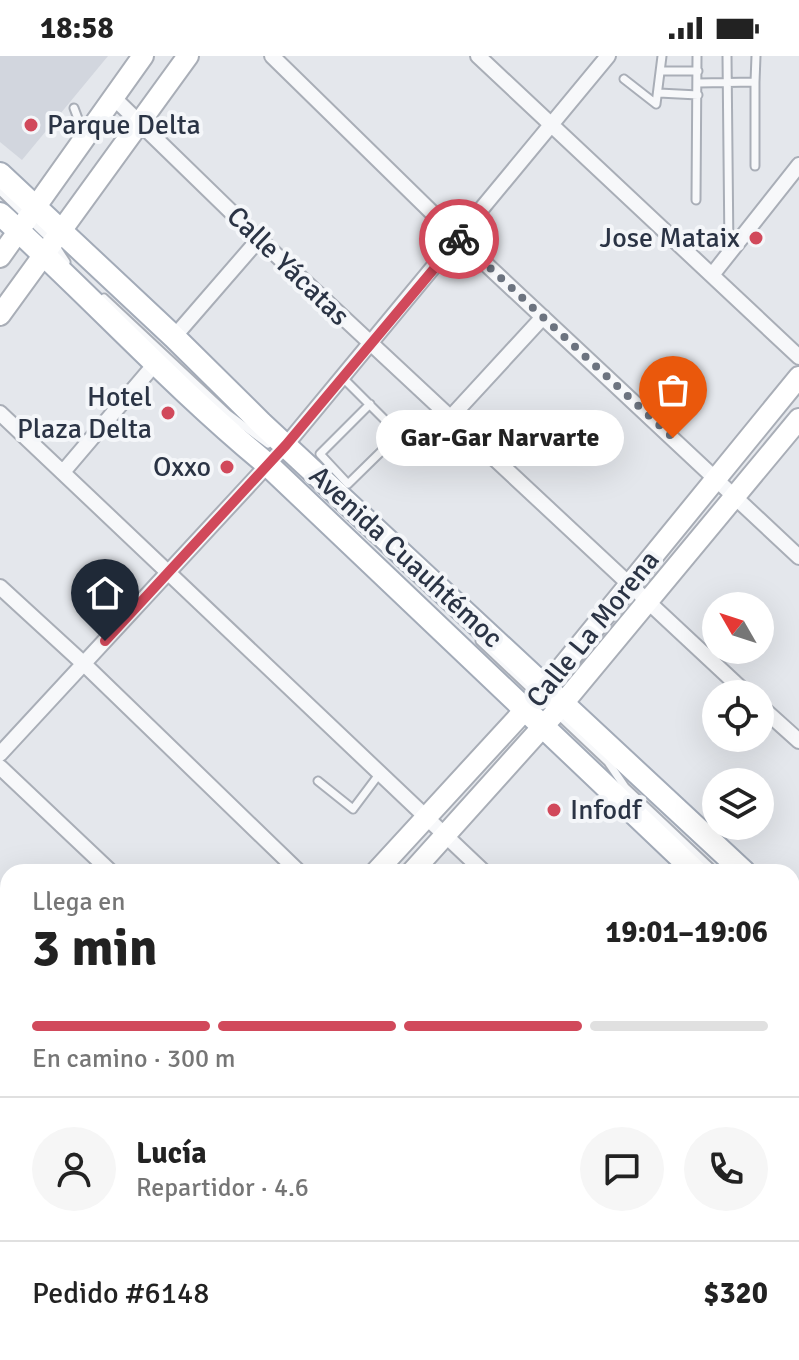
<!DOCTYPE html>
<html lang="es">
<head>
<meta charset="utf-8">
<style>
	:root { --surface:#fff; --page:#f6f6f6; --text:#222; --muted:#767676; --line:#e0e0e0; --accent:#d1495b }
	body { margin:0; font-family:Signika,sans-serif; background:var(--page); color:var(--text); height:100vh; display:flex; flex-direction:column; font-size:30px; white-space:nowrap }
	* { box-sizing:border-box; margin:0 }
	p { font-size:26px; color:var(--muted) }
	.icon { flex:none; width:44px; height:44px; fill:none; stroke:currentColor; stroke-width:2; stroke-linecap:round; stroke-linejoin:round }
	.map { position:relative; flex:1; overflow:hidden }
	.side { position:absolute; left:0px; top:808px; width:800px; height:496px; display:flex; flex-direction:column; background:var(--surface); border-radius:24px 24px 0 0; box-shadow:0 8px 32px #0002 }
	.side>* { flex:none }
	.needle { width:52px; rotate:309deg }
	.tools { position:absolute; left:702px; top:536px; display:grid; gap:16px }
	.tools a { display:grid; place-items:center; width:72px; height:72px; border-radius:50%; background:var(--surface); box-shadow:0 8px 32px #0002; font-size:40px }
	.pin { position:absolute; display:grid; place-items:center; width:68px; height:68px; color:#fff; margin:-82px -34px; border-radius:50% 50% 50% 0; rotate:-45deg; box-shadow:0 0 8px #0007 }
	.pin .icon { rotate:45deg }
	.courier { position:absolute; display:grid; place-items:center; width:80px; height:80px; margin:-40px; border:6px solid #d1495b; border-radius:50%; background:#fff; color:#222; box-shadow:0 2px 10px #0007 }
	.bubble { position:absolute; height:56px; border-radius:28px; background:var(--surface); box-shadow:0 8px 32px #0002; font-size:26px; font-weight:700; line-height:56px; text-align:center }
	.summary em { font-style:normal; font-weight:700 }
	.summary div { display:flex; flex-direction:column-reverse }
	.summary { display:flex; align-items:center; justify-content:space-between; height:136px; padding:0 32px }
	h1 { font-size:52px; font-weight:700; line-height:60px }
	.bar { display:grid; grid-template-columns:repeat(4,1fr); gap:12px 8px; align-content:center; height:96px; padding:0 32px }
	.bar i { height:10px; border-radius:6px; background:var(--line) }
	.bar .selected { background:var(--accent) }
	.bar p { grid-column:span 4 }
	.line { display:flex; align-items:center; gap:20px; padding:0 32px; border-top:2px solid var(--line) }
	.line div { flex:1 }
	.round { display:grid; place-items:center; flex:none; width:84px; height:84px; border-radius:42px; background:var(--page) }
	.status { display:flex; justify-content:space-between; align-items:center; height:56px; padding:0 40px; background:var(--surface); direction:ltr }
	.status svg { height:22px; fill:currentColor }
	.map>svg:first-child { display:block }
	.built { fill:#d2d6de }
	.green { fill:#c9d6c5 }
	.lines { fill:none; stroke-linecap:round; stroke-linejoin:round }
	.lane-casing { stroke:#a9aeb7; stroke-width:11 }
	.street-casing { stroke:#a9aeb7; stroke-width:18 }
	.secondary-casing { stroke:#a9aeb7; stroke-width:24 }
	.primary-casing { stroke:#a3abb8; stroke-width:26 }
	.lane { stroke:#f7f8fa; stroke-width:7 }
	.street { stroke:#f7f8fa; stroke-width:14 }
	.secondary { stroke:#fff; stroke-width:20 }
	.primary { stroke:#fff; stroke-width:22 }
	.done { stroke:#6c737f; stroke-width:8; stroke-dasharray:0 14.4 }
	.route { stroke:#d1495b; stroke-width:10 }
	.poi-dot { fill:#d1495b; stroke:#f4f6f9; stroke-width:3 }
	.labels { text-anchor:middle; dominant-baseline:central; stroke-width:8; stroke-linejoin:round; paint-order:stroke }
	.poi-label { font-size:28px; fill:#2b3445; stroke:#f4f6f9; text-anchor:end }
	.street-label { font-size:28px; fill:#2b3445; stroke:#f4f6f9 }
</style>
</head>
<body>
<div class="status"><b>18:58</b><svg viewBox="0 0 49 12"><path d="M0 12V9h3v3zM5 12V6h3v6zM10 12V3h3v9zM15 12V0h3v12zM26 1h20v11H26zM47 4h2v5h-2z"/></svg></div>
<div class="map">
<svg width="799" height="1304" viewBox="0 0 799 1304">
	<rect width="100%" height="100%" fill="#e4e7ec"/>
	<path class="built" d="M0,0H108L22,104L0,86Z"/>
	<path class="green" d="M799,933V1042C787,1017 788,959 799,933Z"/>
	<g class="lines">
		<g class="lane-casing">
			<path id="lane" d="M727,0L729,196
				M661,15H698
				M624,23L656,48L662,0
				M755,26V110
				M698,27L755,26L756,0
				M659,37L698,39
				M74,52L83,76
				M0,135L53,186L66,206
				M696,144L697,0
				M104,242L228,358L268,388
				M343,322L399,378L348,428L320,398L370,348
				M480,585L608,706L625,731L715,816
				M318,725L353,753L380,717
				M792,889L799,896
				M792,1078L799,1070"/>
		</g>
		<g class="street-casing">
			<path id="street" d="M272,0L458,182L799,501
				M478,0L799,301
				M113,41L259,183L747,638
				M712,219L799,109
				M174,281L259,183
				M0,357L484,816
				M450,362L543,261
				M63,416L154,309
				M0,531L84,608L299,816
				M760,650L799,685
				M0,698L286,389L608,0
				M0,711L111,816
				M0,885L8,892
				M0,1060L8,1067
				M792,1277L799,1284
				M53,1296L62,1304
				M251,1296L259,1304
				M436,1296L444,1304
				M627,1296L635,1304"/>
		</g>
		<g class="secondary-casing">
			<path id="secondary" d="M0,201L143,0
				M0,259L188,0
				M376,816L546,631L799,321
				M412,816L555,657L799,363
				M0,1216L8,1208
				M0,1257L8,1249"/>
		</g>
		<g class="primary-casing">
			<path id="primary" d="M0,118L174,281L261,367L744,816
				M0,158C92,241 172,330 268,409L696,816
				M792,861L799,868
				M792,906L799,913
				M792,1058L799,1051
				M792,1095L799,1087
				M565,1304L573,1296
				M599,1304L606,1296"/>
		</g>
		<use href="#lane" class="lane"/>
		<use href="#street" class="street"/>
		<use href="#secondary" class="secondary"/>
		<use href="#primary" class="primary"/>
	</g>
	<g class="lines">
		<path class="done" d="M459,183L673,382"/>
		<path class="route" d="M105,585L286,389L459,183"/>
	</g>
	<g class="poi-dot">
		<circle cx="31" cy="69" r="8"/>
		<circle cx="756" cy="182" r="8"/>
		<circle cx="168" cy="357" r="8"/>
		<circle cx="227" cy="411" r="8"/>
		<circle cx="554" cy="754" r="8"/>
	</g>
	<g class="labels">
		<g class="poi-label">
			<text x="47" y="69" text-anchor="start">Parque Delta</text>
			<text x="740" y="182">Jose Mataix</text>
			<text x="152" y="341">Hotel<tspan x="152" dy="32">Plaza Delta</tspan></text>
			<text x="211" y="411">Oxxo</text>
			<text x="570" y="754" text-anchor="start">Infodf</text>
		</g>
		<g class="street-label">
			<text transform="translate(288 210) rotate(44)">Calle Yácatas</text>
			<text transform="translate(406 501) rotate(43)">Avenida Cuauhtémoc</text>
			<text transform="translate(593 573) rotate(-51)">Calle La Morena</text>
		</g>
	</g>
</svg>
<div class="tools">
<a><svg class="needle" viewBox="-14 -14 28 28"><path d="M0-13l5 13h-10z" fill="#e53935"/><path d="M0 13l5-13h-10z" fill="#767676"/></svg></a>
<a><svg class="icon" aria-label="locate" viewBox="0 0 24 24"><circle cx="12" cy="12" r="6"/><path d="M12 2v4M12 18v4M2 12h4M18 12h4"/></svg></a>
<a><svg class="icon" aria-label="layers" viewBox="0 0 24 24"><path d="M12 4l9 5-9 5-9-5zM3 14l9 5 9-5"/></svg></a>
</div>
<div class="pin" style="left:673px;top:382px;background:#ea580c"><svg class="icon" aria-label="bag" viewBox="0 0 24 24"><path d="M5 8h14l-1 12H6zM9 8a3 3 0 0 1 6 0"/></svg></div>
<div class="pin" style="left:105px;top:585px;background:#1f2937"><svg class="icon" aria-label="home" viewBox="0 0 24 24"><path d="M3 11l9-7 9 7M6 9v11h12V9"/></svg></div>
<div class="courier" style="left:459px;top:183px"><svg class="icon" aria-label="bike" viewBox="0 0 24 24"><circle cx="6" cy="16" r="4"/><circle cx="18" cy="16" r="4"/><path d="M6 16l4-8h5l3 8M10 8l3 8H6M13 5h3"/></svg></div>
<div class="bubble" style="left:376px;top:354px;width:248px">Gar-Gar Narvarte</div>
<section class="side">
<div class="summary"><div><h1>3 min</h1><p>Llega en</p></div><em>19:01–19:06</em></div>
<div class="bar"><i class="selected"></i><i class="selected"></i><i class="selected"></i><i></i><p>En camino · 300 m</p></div>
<div class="line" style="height:144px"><a class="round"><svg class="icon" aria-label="person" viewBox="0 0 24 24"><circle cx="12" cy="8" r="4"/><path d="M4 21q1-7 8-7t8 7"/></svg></a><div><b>Lucía</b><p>Repartidor · 4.6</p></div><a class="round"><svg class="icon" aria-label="chat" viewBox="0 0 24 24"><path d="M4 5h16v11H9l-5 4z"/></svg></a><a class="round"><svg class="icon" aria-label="phone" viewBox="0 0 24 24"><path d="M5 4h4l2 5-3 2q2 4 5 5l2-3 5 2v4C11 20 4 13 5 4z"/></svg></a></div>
<div class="line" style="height:104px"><div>Pedido #6148</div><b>$320</b></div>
</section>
</div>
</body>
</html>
